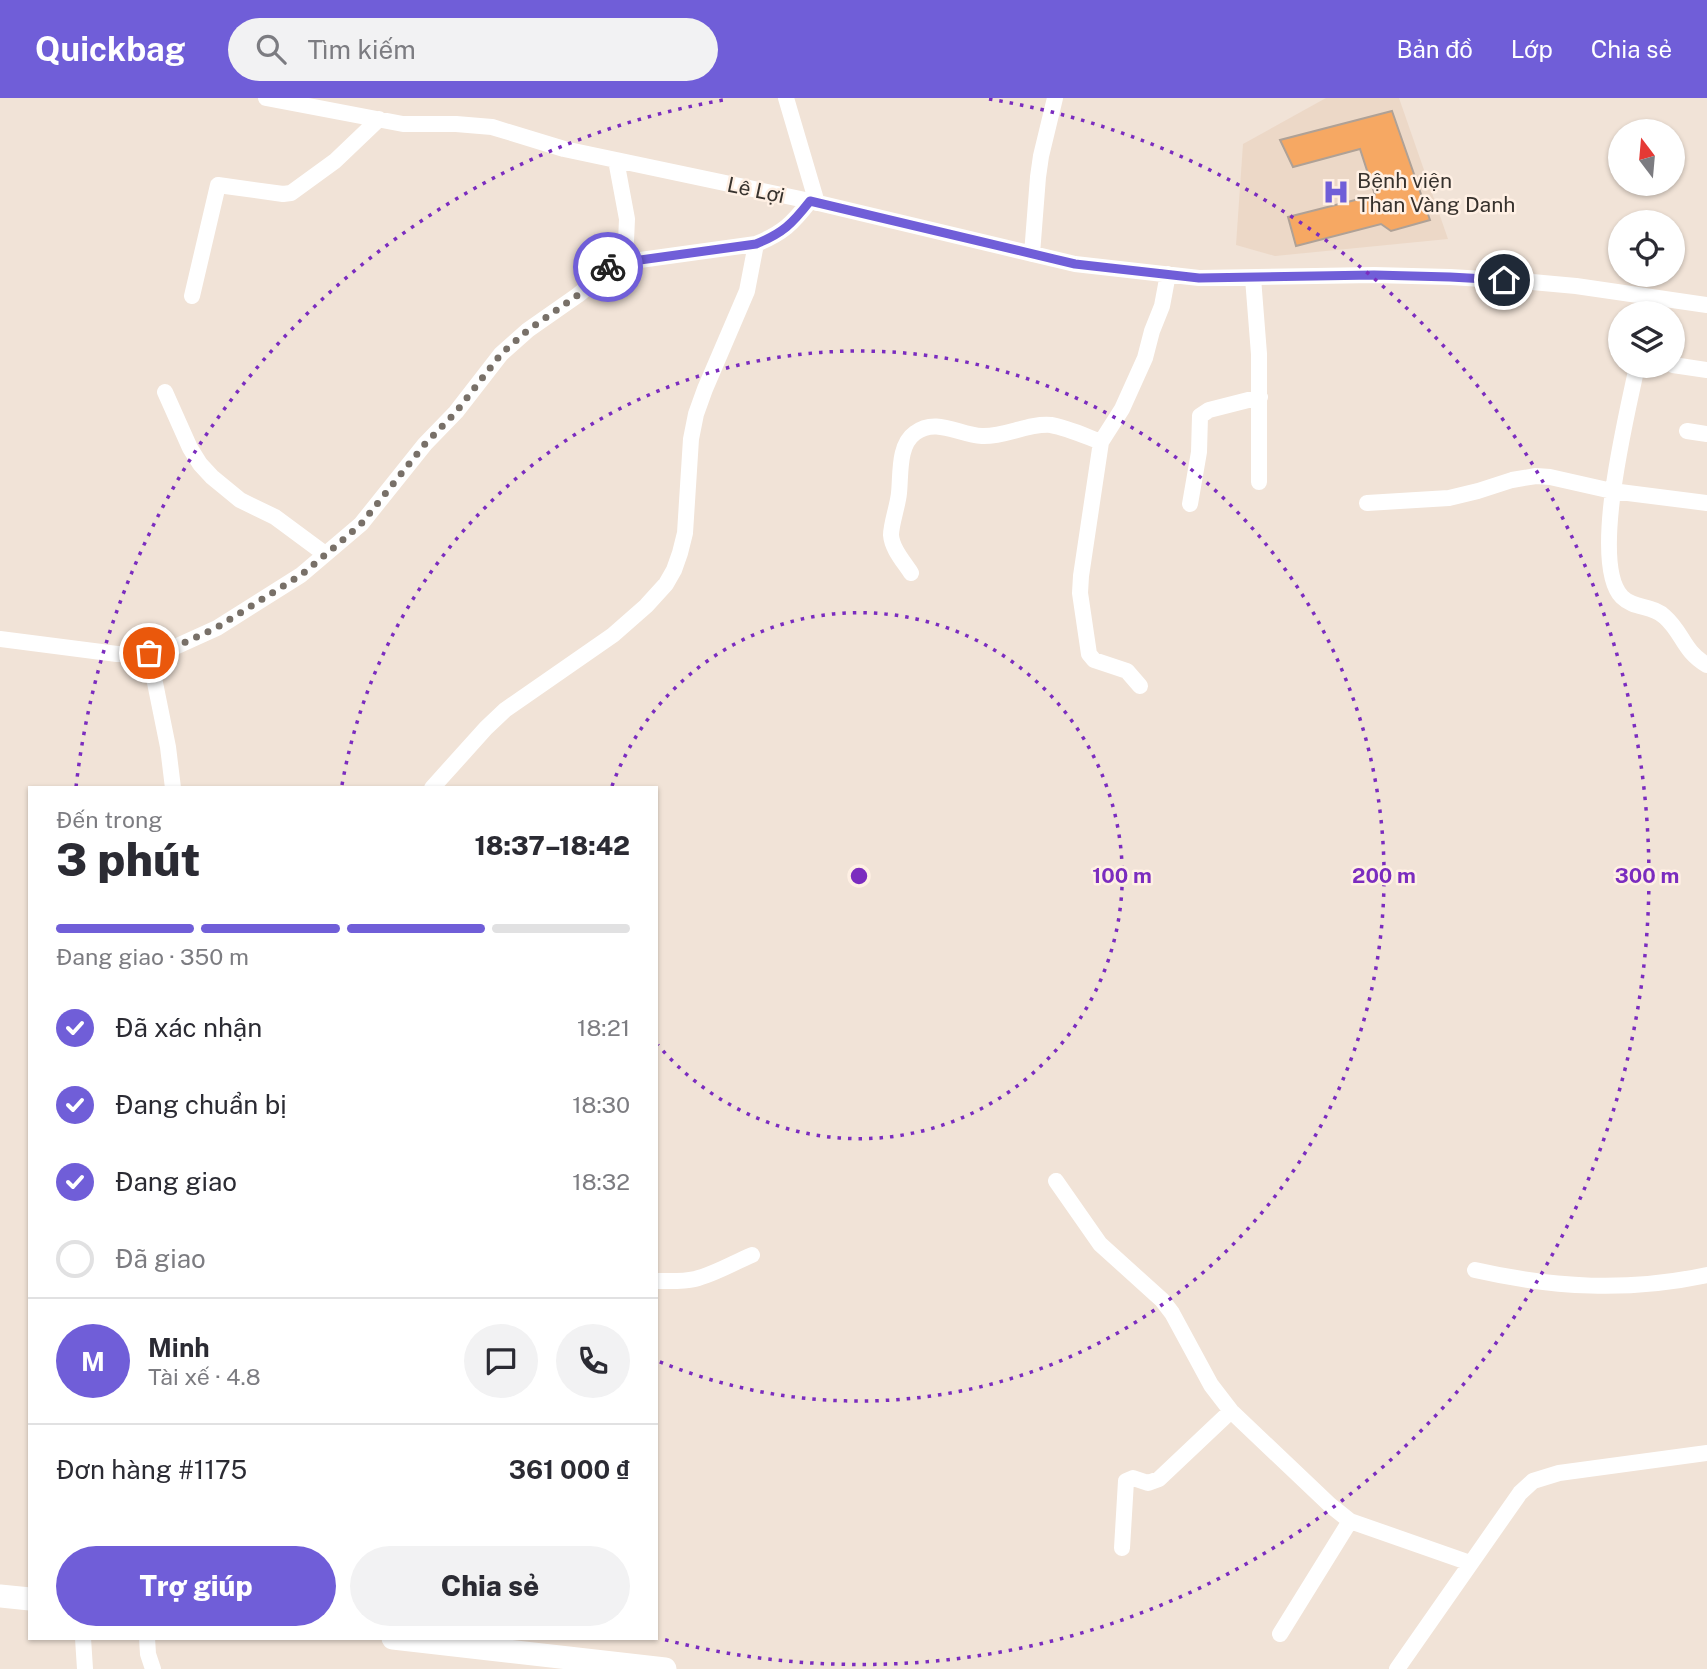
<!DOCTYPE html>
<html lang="vi">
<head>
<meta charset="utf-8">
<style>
	:root { --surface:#fff; --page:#f2f2f3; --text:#2b2b33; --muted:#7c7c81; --line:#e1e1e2; --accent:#705ed8 }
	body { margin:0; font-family:"Public Sans",sans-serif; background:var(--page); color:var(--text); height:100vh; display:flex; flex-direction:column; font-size:26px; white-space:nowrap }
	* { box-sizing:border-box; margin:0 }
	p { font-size:23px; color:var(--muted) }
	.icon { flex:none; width:38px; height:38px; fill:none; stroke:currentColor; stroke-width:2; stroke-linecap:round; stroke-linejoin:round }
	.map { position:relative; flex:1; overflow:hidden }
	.details { position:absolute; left:28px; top:688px; width:630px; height:854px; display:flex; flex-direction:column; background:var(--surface); border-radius:0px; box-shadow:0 2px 5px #0004 }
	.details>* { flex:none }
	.needle { width:46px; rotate:344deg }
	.tools { position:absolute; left:1608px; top:21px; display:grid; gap:14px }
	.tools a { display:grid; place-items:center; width:77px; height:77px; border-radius:50%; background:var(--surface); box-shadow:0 2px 5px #0004; font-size:35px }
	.pin { position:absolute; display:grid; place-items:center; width:60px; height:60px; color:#fff; margin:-30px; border:4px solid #fff; border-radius:50%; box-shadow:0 2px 7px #0007 }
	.courier { position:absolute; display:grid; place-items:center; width:70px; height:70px; margin:-35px; border:5px solid #705ed8; border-radius:50%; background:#fff; color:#222; box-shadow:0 2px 9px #0007 }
	.head em { font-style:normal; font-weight:800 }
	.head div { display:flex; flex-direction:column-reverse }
	.head { display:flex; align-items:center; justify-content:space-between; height:119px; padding:0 28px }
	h1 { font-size:46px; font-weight:800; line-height:52px }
	.bar { display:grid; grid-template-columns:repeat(4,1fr); gap:10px 7px; align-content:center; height:84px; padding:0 28px }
	.bar i { height:9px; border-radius:5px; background:var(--line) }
	.bar .current { background:var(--accent) }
	.bar p { grid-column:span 4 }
	.line { display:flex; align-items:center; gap:18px; padding:0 28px; border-top:2px solid var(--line) }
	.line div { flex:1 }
	.round { display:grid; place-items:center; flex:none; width:74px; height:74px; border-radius:37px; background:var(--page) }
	ol { padding:0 28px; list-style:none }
	li { display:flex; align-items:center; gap:21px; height:77px }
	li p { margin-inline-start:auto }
	li .icon { padding:7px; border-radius:50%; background:var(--accent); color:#fff; stroke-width:4 }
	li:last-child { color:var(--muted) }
	li i { width:38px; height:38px; border:4px solid var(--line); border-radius:50% }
	.button { display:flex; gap:14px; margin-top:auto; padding:14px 28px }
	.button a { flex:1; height:80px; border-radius:42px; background:var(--accent); color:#fff; font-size:28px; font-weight:800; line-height:80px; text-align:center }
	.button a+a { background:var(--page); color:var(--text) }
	header { display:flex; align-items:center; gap:42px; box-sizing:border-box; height:98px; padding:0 35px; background:var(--accent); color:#fff }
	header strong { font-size:33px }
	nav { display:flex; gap:38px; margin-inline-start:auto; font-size:24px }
	.search { width:490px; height:63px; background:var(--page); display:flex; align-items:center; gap:18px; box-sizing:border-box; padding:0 24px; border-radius:38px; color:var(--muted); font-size:26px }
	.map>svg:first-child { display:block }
	.built { fill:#ecd8c7 }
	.building { fill:#f6a863; stroke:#afa196; stroke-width:2 }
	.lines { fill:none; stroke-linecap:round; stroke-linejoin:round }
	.minor { stroke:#fff; stroke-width:16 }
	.secondary { stroke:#fff; stroke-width:23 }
	.done { stroke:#787068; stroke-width:7; stroke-dasharray:0 12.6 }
	.route { stroke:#705ed8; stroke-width:9 }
	.ring { fill:none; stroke:#7b2cbf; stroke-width:3.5; stroke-dasharray:3.5 7 }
	.labels { text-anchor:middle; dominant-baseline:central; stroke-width:5; stroke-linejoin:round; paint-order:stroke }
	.poi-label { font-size:21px; fill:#37322d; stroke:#fff0e4; text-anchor:start }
	.street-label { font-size:21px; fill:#37322d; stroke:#fff0e4 }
	.centre { fill:#7b2cbf; stroke:#fff0e4; stroke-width:3.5 }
	.ring-label { font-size:21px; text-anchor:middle; font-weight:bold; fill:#7b2cbf; stroke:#fff0e4; stroke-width:5; stroke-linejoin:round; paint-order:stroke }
</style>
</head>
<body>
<header>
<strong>Quickbag</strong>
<div class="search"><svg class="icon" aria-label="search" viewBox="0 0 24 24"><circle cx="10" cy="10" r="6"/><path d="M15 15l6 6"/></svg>Tìm kiếm</div>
<nav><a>Bản đồ</a><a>Lớp</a><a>Chia sẻ</a></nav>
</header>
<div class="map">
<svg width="1707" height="1571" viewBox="0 0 1707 1571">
	<rect width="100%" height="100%" fill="#f1e3d7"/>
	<path class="built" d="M1326,0H1399L1448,141L1275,158L1236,147L1243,46Z"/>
	<path class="building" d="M1392,13L1430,122L1391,133L1381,126L1296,148L1288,119L1375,97L1360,51L1293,69L1280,42Z"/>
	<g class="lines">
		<path class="minor" d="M266,0L403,26H456L492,29L564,51L810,103L1075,166L1199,180L1374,177L1450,179L1532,184L1576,188L1707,207
			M786,0L817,105
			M1032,156L1038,79L1041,58L1055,0
			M611,166L756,146C783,135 792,126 810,103
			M1253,180L1259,256V384
			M192,198L218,87L283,96L291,95L335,63L379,21
			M1673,267L1707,272
			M1637,268C1628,313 1589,465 1622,499C1634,511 1653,507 1665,519C1683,535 1683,553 1707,567
			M165,294L190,350L200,366L212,379L240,402L275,419L325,456
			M1687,333L1707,336
			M1367,405L1449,400L1478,393L1512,382L1536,378L1550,379L1612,393L1707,405
			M1190,406L1199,354L1200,318L1209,312L1260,299
			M911,475C904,464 892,451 891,437C891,426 898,407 899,395C901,376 898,347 915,335C936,319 959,337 982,338C1005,339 1028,325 1051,327C1068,330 1085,338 1101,344
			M0,541L117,556L149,555L175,549L217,530L301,477L361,426L425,346L456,314L501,256L528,232L578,197L594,184L622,153L626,143L627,121L616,62
			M149,555L168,649L173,690
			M1140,588L1127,573L1094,562L1089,556L1080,495L1081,478L1101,344L1122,311L1145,260L1152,233L1162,208L1168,176
			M432,690L486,630L505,612L613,537L646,508L666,486L674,472L680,455L685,435L691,341L696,316L705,291L747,193L756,146
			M1056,1083L1100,1146L1162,1202L1172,1215L1211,1287L1231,1313L1330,1407L1350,1423L1470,1465
			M1475,1172C1554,1190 1628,1194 1707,1177
			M656,1183C669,1183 682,1184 695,1181C715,1176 733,1165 752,1157
			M1122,1450L1126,1383L1133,1380L1148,1385L1159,1381L1231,1313
			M1280,1536L1350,1423
			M83,1540L85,1571
			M147,1540L148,1556L153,1571
			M1397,1571L1520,1395L1533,1383L1559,1375L1707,1355"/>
		<path class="secondary" d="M0,1498L30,1501
			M393,1540L665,1571"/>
	</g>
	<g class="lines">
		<path class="done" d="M149,555L175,549L216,530L301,477L337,447L361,426L425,346L456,314L501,256L528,232L578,197L608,169"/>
		<path class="route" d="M608,169L611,166L756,146C783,135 792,126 810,103L1075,166L1199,180L1374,177L1450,179L1504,182"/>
	</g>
	<g class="ring">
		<path d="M612 688A263 263 0 1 1 658 947"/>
		<path d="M342 687A525 525 0 1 1 658 1263"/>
		<path d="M76 689A788 788 0 0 1 729 1M989 1A788 788 0 1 1 662 1541"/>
	</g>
	<defs>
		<g id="hospital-bare" transform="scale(2.1)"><path d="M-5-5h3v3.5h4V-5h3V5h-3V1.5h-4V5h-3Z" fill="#705ed8" stroke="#fff0e4" stroke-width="2.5" paint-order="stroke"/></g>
	</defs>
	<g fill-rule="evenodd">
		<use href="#hospital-bare" x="1336" y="94"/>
	</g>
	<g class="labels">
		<g class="poi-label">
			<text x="1357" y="82">Bệnh viện<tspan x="1357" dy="24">Than Vàng Danh</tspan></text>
		</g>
		<g class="street-label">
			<text transform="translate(756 92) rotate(12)">Lê Lợi</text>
		</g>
	</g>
	<circle cx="859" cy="778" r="10" class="centre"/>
	<g class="ring-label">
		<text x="1122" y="785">100 m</text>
		<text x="1384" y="785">200 m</text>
		<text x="1647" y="785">300 m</text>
	</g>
</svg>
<div class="tools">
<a><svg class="needle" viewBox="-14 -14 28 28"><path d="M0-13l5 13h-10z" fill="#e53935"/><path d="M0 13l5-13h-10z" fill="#7c7c81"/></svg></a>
<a><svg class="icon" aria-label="locate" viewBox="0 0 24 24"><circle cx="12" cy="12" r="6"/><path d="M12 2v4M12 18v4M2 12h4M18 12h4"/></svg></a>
<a><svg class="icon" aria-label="layers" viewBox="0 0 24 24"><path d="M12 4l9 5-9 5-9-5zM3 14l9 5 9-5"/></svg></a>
</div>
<div class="pin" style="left:149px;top:555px;background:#ea580c"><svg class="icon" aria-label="bag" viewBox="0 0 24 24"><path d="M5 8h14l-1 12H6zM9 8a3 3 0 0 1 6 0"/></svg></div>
<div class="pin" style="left:1504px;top:182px;background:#1f2937"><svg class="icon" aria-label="home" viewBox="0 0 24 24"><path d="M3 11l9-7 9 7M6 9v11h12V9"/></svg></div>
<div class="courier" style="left:608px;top:169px"><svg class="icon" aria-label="bike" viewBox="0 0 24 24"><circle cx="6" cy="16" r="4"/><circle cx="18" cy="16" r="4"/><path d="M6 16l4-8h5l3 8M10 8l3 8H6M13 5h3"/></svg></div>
<section class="details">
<div class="head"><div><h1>3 phút</h1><p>Đến trong</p></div><em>18:37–18:42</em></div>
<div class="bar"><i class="current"></i><i class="current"></i><i class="current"></i><i></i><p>Đang giao · 350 m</p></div>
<ol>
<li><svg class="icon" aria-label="check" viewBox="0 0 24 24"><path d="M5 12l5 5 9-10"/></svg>Đã xác nhận<p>18:21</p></li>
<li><svg class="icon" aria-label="check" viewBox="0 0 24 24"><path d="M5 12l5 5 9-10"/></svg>Đang chuẩn bị<p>18:30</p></li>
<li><svg class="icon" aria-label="check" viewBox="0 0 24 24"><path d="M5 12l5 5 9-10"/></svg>Đang giao<p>18:32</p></li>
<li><i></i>Đã giao</li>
</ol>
<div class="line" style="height:126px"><b class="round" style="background:var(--accent);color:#fff">M</b><div><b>Minh</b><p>Tài xế · 4.8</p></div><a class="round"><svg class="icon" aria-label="chat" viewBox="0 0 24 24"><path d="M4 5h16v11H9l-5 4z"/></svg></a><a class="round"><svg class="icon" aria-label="phone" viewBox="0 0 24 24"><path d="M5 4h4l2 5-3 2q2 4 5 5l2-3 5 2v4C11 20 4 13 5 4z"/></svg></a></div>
<div class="line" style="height:91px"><div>Đơn hàng #1175</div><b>361 000 ₫</b></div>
<div class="button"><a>Trợ giúp</a><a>Chia sẻ</a></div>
</section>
</div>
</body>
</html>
